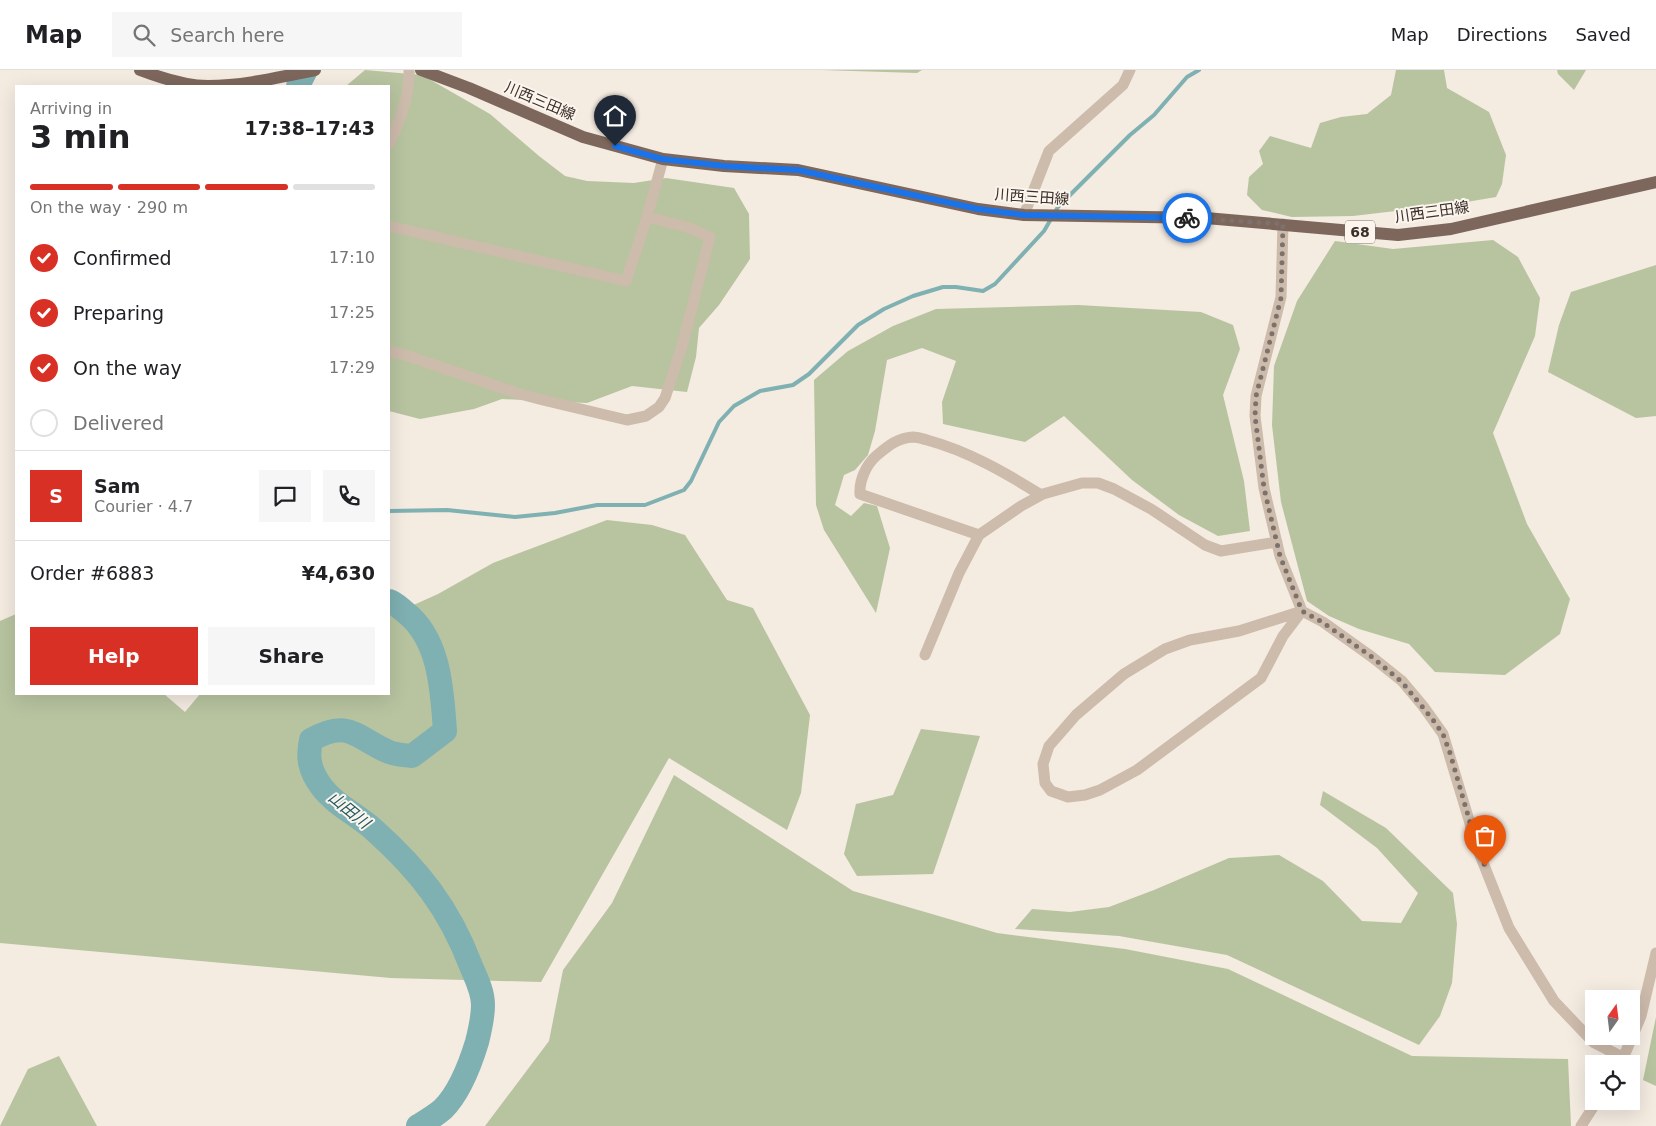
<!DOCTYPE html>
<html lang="en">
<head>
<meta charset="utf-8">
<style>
	:root { --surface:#fff; --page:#f6f6f6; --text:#202124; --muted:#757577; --line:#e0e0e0; --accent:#d93025 }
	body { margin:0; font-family:"DejaVu Sans","Noto Sans JP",sans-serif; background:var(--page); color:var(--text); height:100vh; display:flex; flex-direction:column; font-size:19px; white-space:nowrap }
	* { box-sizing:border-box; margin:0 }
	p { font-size:16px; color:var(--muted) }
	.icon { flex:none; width:28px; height:28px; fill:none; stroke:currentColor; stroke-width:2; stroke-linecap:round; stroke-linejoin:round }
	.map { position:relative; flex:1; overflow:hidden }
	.sheet { position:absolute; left:15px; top:15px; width:375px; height:610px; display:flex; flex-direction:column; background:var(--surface); border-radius:0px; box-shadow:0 5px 20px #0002 }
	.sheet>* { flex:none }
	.needle { width:32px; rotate:14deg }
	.controls { position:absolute; left:1585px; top:920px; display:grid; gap:10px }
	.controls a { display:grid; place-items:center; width:55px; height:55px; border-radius:0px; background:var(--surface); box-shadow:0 5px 20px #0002; font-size:25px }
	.pin { position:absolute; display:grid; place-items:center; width:42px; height:42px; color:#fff; margin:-51px -21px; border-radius:50% 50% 50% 0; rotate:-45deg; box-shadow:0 0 5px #0007 }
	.pin .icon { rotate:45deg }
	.courier { position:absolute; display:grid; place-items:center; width:50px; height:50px; margin:-25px; border:4px solid #1a73e8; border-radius:50%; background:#fff; color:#222; box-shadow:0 1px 6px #0007 }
	.head em { font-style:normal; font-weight:700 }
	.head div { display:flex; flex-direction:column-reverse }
	.head { display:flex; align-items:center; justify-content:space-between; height:85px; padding:0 15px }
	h1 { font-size:32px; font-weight:700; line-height:38px }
	.bar { display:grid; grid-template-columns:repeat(4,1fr); gap:8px 5px; align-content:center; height:60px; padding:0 15px }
	.bar i { height:6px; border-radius:4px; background:var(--line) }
	.bar .current { background:var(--accent) }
	.bar p { grid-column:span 4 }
	.line { display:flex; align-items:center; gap:12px; padding:0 15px; border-top:1px solid var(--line) }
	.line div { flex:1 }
	.round { display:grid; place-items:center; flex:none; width:52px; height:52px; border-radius:0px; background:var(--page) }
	ol { padding:0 15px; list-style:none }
	li { display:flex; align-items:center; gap:15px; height:55px }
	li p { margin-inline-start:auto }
	li .icon { padding:5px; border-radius:50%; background:var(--accent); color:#fff; stroke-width:4 }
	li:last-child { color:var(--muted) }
	li i { width:28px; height:28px; border:2px solid var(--line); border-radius:50% }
	.primary-button { display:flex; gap:10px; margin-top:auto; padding:10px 15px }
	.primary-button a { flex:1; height:58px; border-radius:0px; background:var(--accent); color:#fff; font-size:20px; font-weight:700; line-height:58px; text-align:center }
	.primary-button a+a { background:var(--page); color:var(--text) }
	header { display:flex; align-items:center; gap:30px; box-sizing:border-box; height:70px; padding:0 25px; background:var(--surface); border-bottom:1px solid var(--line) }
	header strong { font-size:24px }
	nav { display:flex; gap:28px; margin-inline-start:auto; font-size:18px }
	.search { width:350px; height:45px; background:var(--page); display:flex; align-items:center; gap:12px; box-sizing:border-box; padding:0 18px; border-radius:0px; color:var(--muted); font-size:19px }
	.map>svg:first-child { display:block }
	.green { fill:#b8c4a0 }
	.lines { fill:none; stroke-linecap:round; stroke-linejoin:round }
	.stream { stroke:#7fb0b2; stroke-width:4 }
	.river { stroke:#7fb0b2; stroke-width:24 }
	.minor { stroke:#cdbbac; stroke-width:11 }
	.primary { stroke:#7d675c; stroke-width:12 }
	.done { stroke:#7c716b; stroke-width:5; stroke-dasharray:0 9 }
	.route { stroke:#1a73e8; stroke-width:6 }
	.labels { text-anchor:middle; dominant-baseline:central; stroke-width:4; stroke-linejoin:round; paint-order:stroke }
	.shield { fill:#fbf5ee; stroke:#756b66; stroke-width:1 }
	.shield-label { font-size:14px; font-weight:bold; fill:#3b302b }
	.street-label { font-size:15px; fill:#3b302b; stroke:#fbf5ee }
	.water-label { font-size:16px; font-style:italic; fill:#1f5a5e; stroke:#fbf5ee }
</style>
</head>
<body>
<header>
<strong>Map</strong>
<div class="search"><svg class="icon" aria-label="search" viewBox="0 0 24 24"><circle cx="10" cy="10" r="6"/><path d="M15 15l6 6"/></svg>Search here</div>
<nav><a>Map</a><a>Directions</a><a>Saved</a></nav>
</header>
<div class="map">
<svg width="1656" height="1056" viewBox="0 0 1656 1056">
	<rect width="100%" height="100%" fill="#f4ebe1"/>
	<path class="green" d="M365,0L422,5L490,44L539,86L565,106L587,111L634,113L666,108L734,118L749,144L750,189L719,235L699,258L696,287L687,322L632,316L587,333L502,329L474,339L420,349L389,341V16H346Z
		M821,0H922L917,3Z
		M1396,0H1444L1447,18L1489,42L1506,85L1502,114L1496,127L1455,134L1353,146L1292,147L1262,140L1247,125L1249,107L1263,94L1259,81L1270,66L1311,78L1320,53L1341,47L1367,44L1391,25Z
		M1557,0H1586L1574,20L1558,4Z
		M1493,170L1518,187L1540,228L1535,266L1493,363L1527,454L1570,529L1560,564L1505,605L1435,602L1409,574L1359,559L1329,546L1307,531L1281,432L1272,355L1274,296L1297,231L1335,171L1393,179Z
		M1656,195V346L1636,348L1548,302L1559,255L1571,222Z
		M1078,235L1201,242L1233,255L1240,279L1223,325L1244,411L1250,461L1218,466L1179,445L1132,410L1064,346L1025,372L943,354L942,332L956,291L922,278L887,290L875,361L868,385L855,400L844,405L835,435L851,446L864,433L877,436L890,478L876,543L824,460L816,435L814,310L848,281L893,256L936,239Z
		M607,450L652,455L685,465L727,530L753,538L810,645L801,723L787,760L669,688L541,912L391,908L0,873V551L16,544V624H164L185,642L200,624H389V546L438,524L493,493Z
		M921,659L980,666L933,804L857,806L844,784L856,734L893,725Z
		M674,705L853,821L997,863L1125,879L1228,899L1412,986L1568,989L1571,1056H485L549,971L563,900L612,833Z
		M1323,721L1386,758L1453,823L1457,854L1452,913L1440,946L1419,975L1227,885L1119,866L1015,859L1032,839L1070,842L1109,837L1154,820L1229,788L1279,785L1323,811L1362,851L1401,853L1418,823L1377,778L1320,735Z
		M1656,947V1016L1643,1010Z
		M59,986L97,1056H0L28,999Z"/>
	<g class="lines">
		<path class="stream" d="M389,441L447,440L515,447L555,443L597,435H645L684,420L691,411L719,352L734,336L760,321L793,315L809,304L858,255L884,239L913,226L943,217H956L983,221L995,214L1044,161L1058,137L1130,65L1154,45L1187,7L1199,0"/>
		<path class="river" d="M298,16L306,0
			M389,531C395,533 400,538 405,542C440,569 442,620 445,661L412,686C405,685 396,685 389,682C356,668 349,648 311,670C307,688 310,701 321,716C335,735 356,744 373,759C419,800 449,838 471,896C476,908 483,921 483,935C483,948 480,960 477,972C470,995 460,1022 443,1039C435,1046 426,1051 418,1056"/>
		<path class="minor" d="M389,73C400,52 410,24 409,0
			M1024,145L1049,81L1123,15L1130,0
			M1283,154L1281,227L1256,326L1255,346L1264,418L1280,486L1302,541L1323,552L1372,587L1402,611L1423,636L1443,664L1478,780L1509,858L1554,931L1593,972L1624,988
			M389,156L626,211L647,147L663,89
			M389,281L408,286L520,324L543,330L627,350L646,346L659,337L665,328L682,276L710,167L687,157L647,147
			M979,465L860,424C859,411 866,395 876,386C888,376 897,368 913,367C917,367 923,369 927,370C968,381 1006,403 1041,425
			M1302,541L1283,566L1261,608L1137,700L1100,720L1085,725L1068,727L1051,721L1045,713L1043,694L1049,676L1076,645L1124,604L1165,579L1190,570L1239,561Z
			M925,585L959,503L979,465L1021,436L1043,424L1082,413H1098L1114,419L1151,439L1205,475L1221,481L1277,472
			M1621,993L1641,946L1656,883
			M1581,1056L1597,1031"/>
		<path class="primary" d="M140,0C161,8 185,16 208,16C244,16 280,7 315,0
			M421,0L469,18L583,67L663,89L724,96L798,100L978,139L1024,145L1206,148L1398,165L1451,159L1656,112"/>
	</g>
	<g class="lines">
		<path class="done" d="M1187,148L1283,154L1281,228L1256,326L1255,346L1264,418L1280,486L1302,541L1322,552L1372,587L1402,612L1433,650L1443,664L1450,683L1478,780L1485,796"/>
		<path class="route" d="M615,76L662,89L724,96L798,100L978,139L1024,145L1187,148"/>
	</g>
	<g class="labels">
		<rect class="shield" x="1345" y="150.5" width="30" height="23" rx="4"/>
		<g class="shield-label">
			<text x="1360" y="162">68</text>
		</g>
		<g class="street-label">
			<text transform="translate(540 31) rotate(23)">川西三田線</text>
			<text transform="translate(1032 127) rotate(4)">川西三田線</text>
			<text transform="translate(1432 142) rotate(-8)">川西三田線</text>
		</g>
		<g class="water-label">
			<text transform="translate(349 740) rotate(39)">山田川</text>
		</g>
	</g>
</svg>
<div class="controls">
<a><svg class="needle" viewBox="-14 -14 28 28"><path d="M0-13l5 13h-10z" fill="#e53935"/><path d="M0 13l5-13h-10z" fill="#757577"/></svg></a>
<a><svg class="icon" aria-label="locate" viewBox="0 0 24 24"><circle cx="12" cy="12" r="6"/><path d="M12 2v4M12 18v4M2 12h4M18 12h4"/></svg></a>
</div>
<div class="pin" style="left:1485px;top:796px;background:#ea580c"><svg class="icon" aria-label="bag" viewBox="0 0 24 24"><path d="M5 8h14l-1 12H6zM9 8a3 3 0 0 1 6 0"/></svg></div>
<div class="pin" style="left:615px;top:76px;background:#1f2937"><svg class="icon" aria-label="home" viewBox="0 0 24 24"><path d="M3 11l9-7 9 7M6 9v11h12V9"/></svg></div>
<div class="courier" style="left:1187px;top:148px"><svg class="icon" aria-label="bike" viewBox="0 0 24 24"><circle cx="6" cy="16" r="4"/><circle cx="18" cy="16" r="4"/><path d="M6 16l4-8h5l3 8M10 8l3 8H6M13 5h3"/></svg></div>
<section class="sheet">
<div class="head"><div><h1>3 min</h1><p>Arriving in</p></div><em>17:38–17:43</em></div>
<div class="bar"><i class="current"></i><i class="current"></i><i class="current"></i><i></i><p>On the way · 290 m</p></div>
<ol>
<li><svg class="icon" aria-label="check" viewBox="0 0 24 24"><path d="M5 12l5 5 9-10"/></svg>Confirmed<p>17:10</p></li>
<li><svg class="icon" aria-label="check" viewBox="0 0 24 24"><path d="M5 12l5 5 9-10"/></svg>Preparing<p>17:25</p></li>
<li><svg class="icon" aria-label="check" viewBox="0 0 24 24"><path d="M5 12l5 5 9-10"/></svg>On the way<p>17:29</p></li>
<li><i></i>Delivered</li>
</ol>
<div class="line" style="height:90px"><b class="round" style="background:var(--accent);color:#fff">S</b><div><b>Sam</b><p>Courier · 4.7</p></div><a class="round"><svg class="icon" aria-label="chat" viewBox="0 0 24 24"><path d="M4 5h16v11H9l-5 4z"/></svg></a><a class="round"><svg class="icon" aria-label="phone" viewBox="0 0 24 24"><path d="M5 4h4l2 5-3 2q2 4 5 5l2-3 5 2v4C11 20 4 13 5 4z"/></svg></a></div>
<div class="line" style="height:65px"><div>Order #6883</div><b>¥4,630</b></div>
<div class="primary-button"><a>Help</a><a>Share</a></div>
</section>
</div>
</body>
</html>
